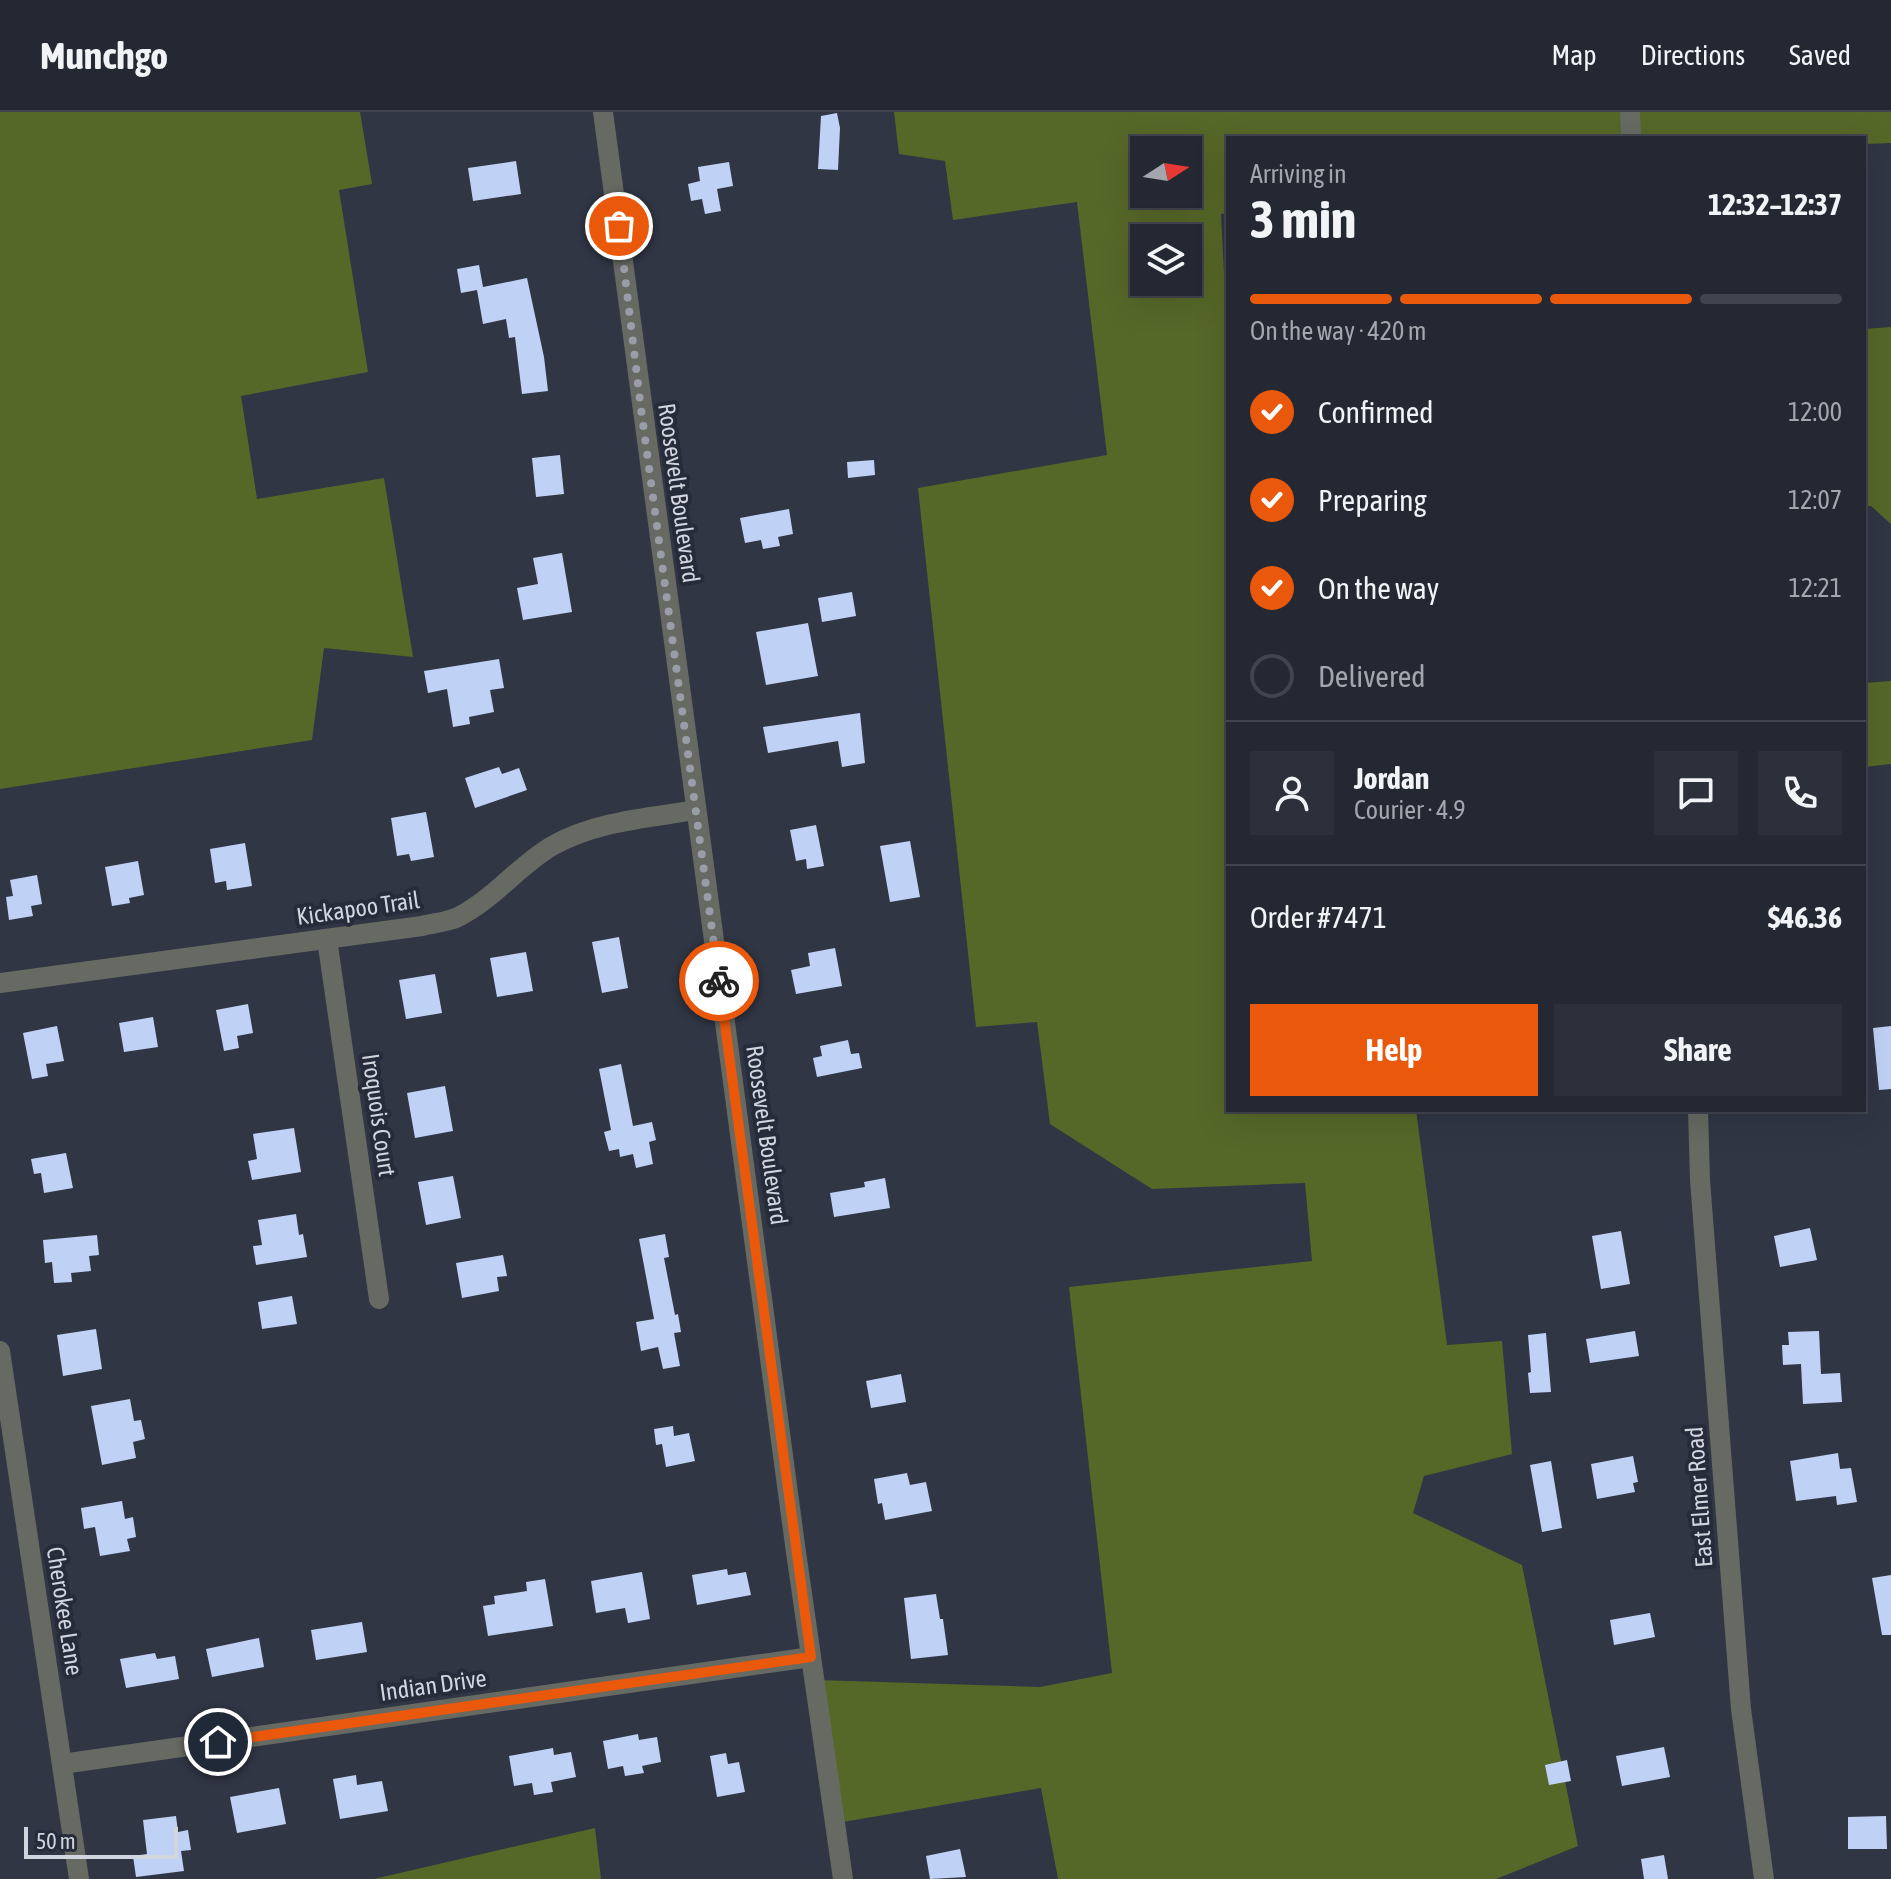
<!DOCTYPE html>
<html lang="en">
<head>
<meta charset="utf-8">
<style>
	:root { --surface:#242833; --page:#2c303b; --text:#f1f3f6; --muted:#a3a6ac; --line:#41444e; --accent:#ea580c }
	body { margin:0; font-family:"Asap Condensed",sans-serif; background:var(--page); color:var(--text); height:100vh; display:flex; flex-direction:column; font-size:30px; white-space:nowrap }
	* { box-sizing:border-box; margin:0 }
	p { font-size:26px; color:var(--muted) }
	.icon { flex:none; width:44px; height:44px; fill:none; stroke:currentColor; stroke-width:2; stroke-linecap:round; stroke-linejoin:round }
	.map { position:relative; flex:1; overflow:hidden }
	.side { position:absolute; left:1226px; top:24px; width:640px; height:976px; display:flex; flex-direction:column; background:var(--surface); border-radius:0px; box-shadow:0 8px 32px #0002,0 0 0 2px var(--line) }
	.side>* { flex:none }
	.needle { width:52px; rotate:78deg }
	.controls { position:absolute; left:1130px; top:24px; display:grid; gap:16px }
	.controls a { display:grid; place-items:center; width:72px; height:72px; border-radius:0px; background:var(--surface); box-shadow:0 8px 32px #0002,0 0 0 2px var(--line); font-size:40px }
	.scale { position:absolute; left:24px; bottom:20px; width:154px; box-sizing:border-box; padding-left:8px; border:4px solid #d1d5de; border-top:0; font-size:22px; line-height:28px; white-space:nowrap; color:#d1d5de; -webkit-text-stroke:6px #262c3a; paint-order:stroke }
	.pin { position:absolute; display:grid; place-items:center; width:68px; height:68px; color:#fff; margin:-34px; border:4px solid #fff; border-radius:50%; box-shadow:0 2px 8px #0007 }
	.courier { position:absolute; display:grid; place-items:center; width:80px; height:80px; margin:-40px; border:6px solid #ea580c; border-radius:50%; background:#fff; color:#222; box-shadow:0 2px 10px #0007 }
	.head em { font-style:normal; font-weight:700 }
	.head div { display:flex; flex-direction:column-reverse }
	.head { display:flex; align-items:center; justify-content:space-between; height:136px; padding:0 24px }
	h1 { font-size:52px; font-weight:700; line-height:60px }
	.bar { display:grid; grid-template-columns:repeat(4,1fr); gap:12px 8px; align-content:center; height:96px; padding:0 24px }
	.bar i { height:10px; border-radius:6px; background:var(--line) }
	.bar .on { background:var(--accent) }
	.bar p { grid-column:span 4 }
	.line { display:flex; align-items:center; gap:20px; padding:0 24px; border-top:2px solid var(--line) }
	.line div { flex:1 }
	.round { display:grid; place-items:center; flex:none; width:84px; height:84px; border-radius:0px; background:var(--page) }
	ol { padding:0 24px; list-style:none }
	li { display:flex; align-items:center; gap:24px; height:88px }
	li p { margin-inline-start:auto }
	li .icon { padding:8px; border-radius:50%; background:var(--accent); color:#fff; stroke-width:4 }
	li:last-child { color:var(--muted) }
	li i { width:44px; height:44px; border:4px solid var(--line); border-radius:50% }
	.action { display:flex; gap:16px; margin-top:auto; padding:16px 24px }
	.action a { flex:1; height:92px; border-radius:0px; background:var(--accent); color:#fff; font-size:32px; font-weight:700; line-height:92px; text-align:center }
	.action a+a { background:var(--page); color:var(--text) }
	header { display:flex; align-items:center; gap:48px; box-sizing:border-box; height:112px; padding:0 40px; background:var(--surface); border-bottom:2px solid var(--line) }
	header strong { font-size:38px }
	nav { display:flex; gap:44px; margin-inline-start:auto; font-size:28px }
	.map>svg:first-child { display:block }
	.forest { fill:#566828; fill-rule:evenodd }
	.building { fill:#c0d1f6 }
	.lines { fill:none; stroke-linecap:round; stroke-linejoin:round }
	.minor { stroke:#676a62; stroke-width:20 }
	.done { stroke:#999da8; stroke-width:8; stroke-dasharray:0 14.4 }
	.route { stroke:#ea580c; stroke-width:10 }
	.labels { text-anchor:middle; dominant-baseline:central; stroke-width:8; stroke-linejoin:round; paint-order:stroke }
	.street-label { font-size:24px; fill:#d1d5de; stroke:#262c3a }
</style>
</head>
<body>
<header>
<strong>Munchgo</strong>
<nav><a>Map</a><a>Directions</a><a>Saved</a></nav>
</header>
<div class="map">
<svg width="1891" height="1767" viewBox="0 0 1891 1767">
	<rect width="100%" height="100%" fill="#303644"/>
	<path class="forest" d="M0,0H360L372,72L339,78L368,260L241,284L257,387L384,366L413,545L324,536L312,628L0,677Z
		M894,0H1891V31L1864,32V26H1228V101L1221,102L1228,239V998H1416L1447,1233L1502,1229L1512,1342L1424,1364L1413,1401L1522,1453L1578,1734L1496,1767H1058L1041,1676L837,1711L816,1568L1040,1575L1112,1561L1069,1175L1312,1149L1305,1071L1152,1077L1050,1012L1037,910L976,915L918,376L1107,343L1077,90L953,108L945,49L899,42ZM1144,38H1188V82H1144ZM1144,126H1188V170H1144Z
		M1891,215V412L1871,394H1864V217Z
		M1891,569V652L1864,655V571Z
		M595,1716L601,1767H374Z"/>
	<path class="building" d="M837,1L840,16L838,58L818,57L821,4Z
		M516,49L521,82L473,89L468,56Z
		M729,50L733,74L717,77L721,99L705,102L702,87L691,89L688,72L700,69L698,55Z
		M479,153L483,175L527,166L544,245L548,279L522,282L515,225L509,226L506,207L483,212L477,178L461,181L457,157Z
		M560,343L564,382L536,385L532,346Z
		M874,348L875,363L848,366L847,350Z
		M789,397L793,422L778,425L780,434L763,437L761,428L745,431L740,406Z
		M562,441L572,500L523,508L517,476L538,472L533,446Z
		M852,480L856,504L822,510L818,486Z
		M808,511L818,564L766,573L756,520Z
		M499,547L504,576L490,578L494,600L469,605L470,612L453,615L447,577L428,581L424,559Z
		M860,601L865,651L842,655L838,629L768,641L763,615Z
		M499,655L502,662L519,656L527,678L475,696L465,666Z
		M426,700L434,745L411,749L409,742L397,744L391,706Z
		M816,713L824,754L807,757L806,747L796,749L790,718Z
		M910,729L920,785L890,790L880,734Z
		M245,731L252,774L227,778L226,769L215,771L210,737Z
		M138,749L144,783L129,786L130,791L112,794L105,755Z
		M37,763L42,792L31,794L33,804L9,808L6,785L13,784L10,768Z
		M619,825L628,876L602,881L592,830Z
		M835,836L842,874L796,882L791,858L810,854L808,841Z
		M526,840L533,879L497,885L490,846Z
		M435,862L442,901L406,907L399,868Z
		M248,892L253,921L237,924L239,936L224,939L216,898Z
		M153,905L158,935L124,940L119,911Z
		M57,914L64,949L46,952L48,964L32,967L23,921Z
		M1891,914V977L1879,978L1873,916Z
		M848,928L851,942L859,941L862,956L817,965L813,946L822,944L820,934Z
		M621,952L633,1014L652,1010L656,1028L649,1030L653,1052L636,1056L633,1042L620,1045L619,1037L609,1039L604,1020L611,1018L599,957Z
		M445,974L453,1019L415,1026L407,981Z
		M294,1016L301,1060L252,1068L248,1049L257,1047L253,1022Z
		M66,1041L73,1076L44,1081L41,1061L34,1062L31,1047Z
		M453,1064L461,1106L426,1113L418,1070Z
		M885,1066L890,1096L834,1105L830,1081L865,1075L864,1070Z
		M296,1102L299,1123L303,1122L307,1145L256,1153L253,1134L262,1133L258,1108Z
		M1810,1116L1817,1148L1780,1155L1774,1124Z
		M1621,1119L1630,1172L1601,1177L1592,1124Z
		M665,1122L669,1145L664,1146L675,1203L678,1202L681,1220L674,1221L680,1254L663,1257L658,1235L641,1239L636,1210L654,1207L639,1127Z
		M97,1123L99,1143L89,1144L91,1159L71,1161L72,1170L54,1171L52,1150L45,1151L43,1128Z
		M503,1143L507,1164L497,1165L499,1179L462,1186L456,1151Z
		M292,1184L297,1212L262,1217L258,1190Z
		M96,1217L102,1257L63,1264L57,1223Z
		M1635,1219L1639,1244L1590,1251L1586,1227Z
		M1819,1219L1821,1262L1840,1261L1842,1290L1803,1292L1801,1252L1783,1253L1782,1233H1789L1788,1220Z
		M1546,1221L1551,1280L1530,1281L1528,1261L1531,1260L1528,1223Z
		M901,1262L906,1290L871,1296L866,1269Z
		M130,1287L134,1309L141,1308L145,1327L133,1330L136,1346L102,1353L91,1294Z
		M673,1314L674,1324L689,1321L695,1349L666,1355L662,1332L656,1333L654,1317Z
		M1838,1341L1840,1357L1851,1356L1857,1390L1837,1393L1836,1384L1796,1389L1790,1349Z
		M1633,1344L1638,1370L1633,1371L1635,1380L1597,1387L1591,1352Z
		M1551,1349L1562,1416L1542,1420L1530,1353Z
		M907,1361L910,1373L926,1370L932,1399L885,1408L882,1391L878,1392L874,1367Z
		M122,1389L125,1407L133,1405L136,1425L127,1427L130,1439L100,1444L95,1415L84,1417L81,1396Z
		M727,1457L728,1463L746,1460L751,1483L697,1493L692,1463Z
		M642,1460L650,1507L628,1511L625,1496L596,1501L591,1469Z
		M1891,1463V1523H1882L1872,1466Z
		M545,1467L553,1514L488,1524L483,1494L495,1492L494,1484L527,1479L526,1470Z
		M936,1482L940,1507H943L948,1543L911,1547L904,1486Z
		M1650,1501L1655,1525L1614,1533L1610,1508Z
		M362,1510L367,1540L316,1548L311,1518Z
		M259,1526L264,1555L212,1565L206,1537Z
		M155,1541L157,1547L175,1544L179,1567L126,1576L120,1547Z
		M638,1622L639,1628L657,1625L661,1650L642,1654L644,1661L625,1664L623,1654L608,1657L603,1629Z
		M1664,1635L1670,1665L1622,1674L1616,1644Z
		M553,1636L554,1643L571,1640L576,1665L551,1670L553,1680L534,1683L532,1671L514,1674L509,1644Z
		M726,1641L728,1652L739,1650L745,1680L717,1685L710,1644Z
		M1567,1648L1571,1669L1549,1673L1545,1653Z
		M356,1663L357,1673L382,1669L388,1699L340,1707L333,1667Z
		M279,1676L286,1712L237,1721L230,1685Z
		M176,1704L178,1720L188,1718L191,1738L181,1739L184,1759L136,1765L133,1744L147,1742L143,1708Z
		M1886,1704L1887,1737H1848V1705Z
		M960,1737L966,1765L930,1767L926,1744Z
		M1664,1743L1668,1767H1644L1641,1747Z"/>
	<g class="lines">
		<path class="minor" d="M603,0L795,1433L843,1767
			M1630,0L1631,26
			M327,827L379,1187
			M0,871L422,814C434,811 448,810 458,805C494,787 518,754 552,734C596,709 648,706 696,698
			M1698,998L1700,1068L1741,1597L1764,1767
			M0,1239L79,1767
			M62,1652L811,1545"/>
	</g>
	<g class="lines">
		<path class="done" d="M619,114L641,297L719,869"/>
		<path class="route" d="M218,1630L811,1545L719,869"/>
	</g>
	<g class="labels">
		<g class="street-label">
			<text transform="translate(679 381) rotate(82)">Roosevelt Boulevard</text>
			<text transform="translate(358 796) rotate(-8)">Kickapoo Trail</text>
			<text transform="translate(379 1003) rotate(82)">Iroquois Court</text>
			<text transform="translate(767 1023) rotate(82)">Roosevelt Boulevard</text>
			<text transform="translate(1699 1385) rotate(-94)">East Elmer Road</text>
			<text transform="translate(65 1499) rotate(81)">Cherokee Lane</text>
			<text transform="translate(433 1573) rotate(-8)">Indian Drive</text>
		</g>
	</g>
</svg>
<div class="controls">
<a><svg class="needle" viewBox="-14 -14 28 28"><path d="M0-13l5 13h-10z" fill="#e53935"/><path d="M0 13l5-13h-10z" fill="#a3a6ac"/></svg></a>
<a><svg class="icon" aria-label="layers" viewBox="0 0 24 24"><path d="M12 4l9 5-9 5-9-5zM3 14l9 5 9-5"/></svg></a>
</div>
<div class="scale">50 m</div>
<div class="pin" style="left:619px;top:114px;background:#ea580c"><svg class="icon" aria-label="bag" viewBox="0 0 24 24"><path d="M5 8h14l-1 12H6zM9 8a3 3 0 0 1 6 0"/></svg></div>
<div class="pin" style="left:218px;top:1630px;background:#1f2937"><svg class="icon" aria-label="home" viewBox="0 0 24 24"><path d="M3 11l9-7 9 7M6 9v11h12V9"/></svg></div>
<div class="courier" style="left:719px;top:869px"><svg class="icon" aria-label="bike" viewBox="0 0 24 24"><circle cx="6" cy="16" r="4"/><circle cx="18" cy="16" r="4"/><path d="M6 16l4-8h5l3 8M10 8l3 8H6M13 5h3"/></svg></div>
<section class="side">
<div class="head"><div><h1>3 min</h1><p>Arriving in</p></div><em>12:32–12:37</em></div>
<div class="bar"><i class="on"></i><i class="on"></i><i class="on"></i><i></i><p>On the way · 420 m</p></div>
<ol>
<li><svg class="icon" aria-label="check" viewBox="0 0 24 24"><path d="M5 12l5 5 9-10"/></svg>Confirmed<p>12:00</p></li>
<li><svg class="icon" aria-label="check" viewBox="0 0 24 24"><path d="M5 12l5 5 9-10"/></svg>Preparing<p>12:07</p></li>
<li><svg class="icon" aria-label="check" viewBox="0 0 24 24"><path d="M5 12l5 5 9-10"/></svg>On the way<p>12:21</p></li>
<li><i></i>Delivered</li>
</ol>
<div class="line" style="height:144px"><a class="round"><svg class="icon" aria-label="person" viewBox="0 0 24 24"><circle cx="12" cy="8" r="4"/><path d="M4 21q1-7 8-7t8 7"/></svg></a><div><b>Jordan</b><p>Courier · 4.9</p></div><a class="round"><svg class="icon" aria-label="chat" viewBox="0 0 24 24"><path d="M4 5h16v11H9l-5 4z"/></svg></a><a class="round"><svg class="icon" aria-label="phone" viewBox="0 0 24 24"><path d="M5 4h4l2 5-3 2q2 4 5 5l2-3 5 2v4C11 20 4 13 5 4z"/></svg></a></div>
<div class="line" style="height:104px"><div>Order #7471</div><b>$46.36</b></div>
<div class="action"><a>Help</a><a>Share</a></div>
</section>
</div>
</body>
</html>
